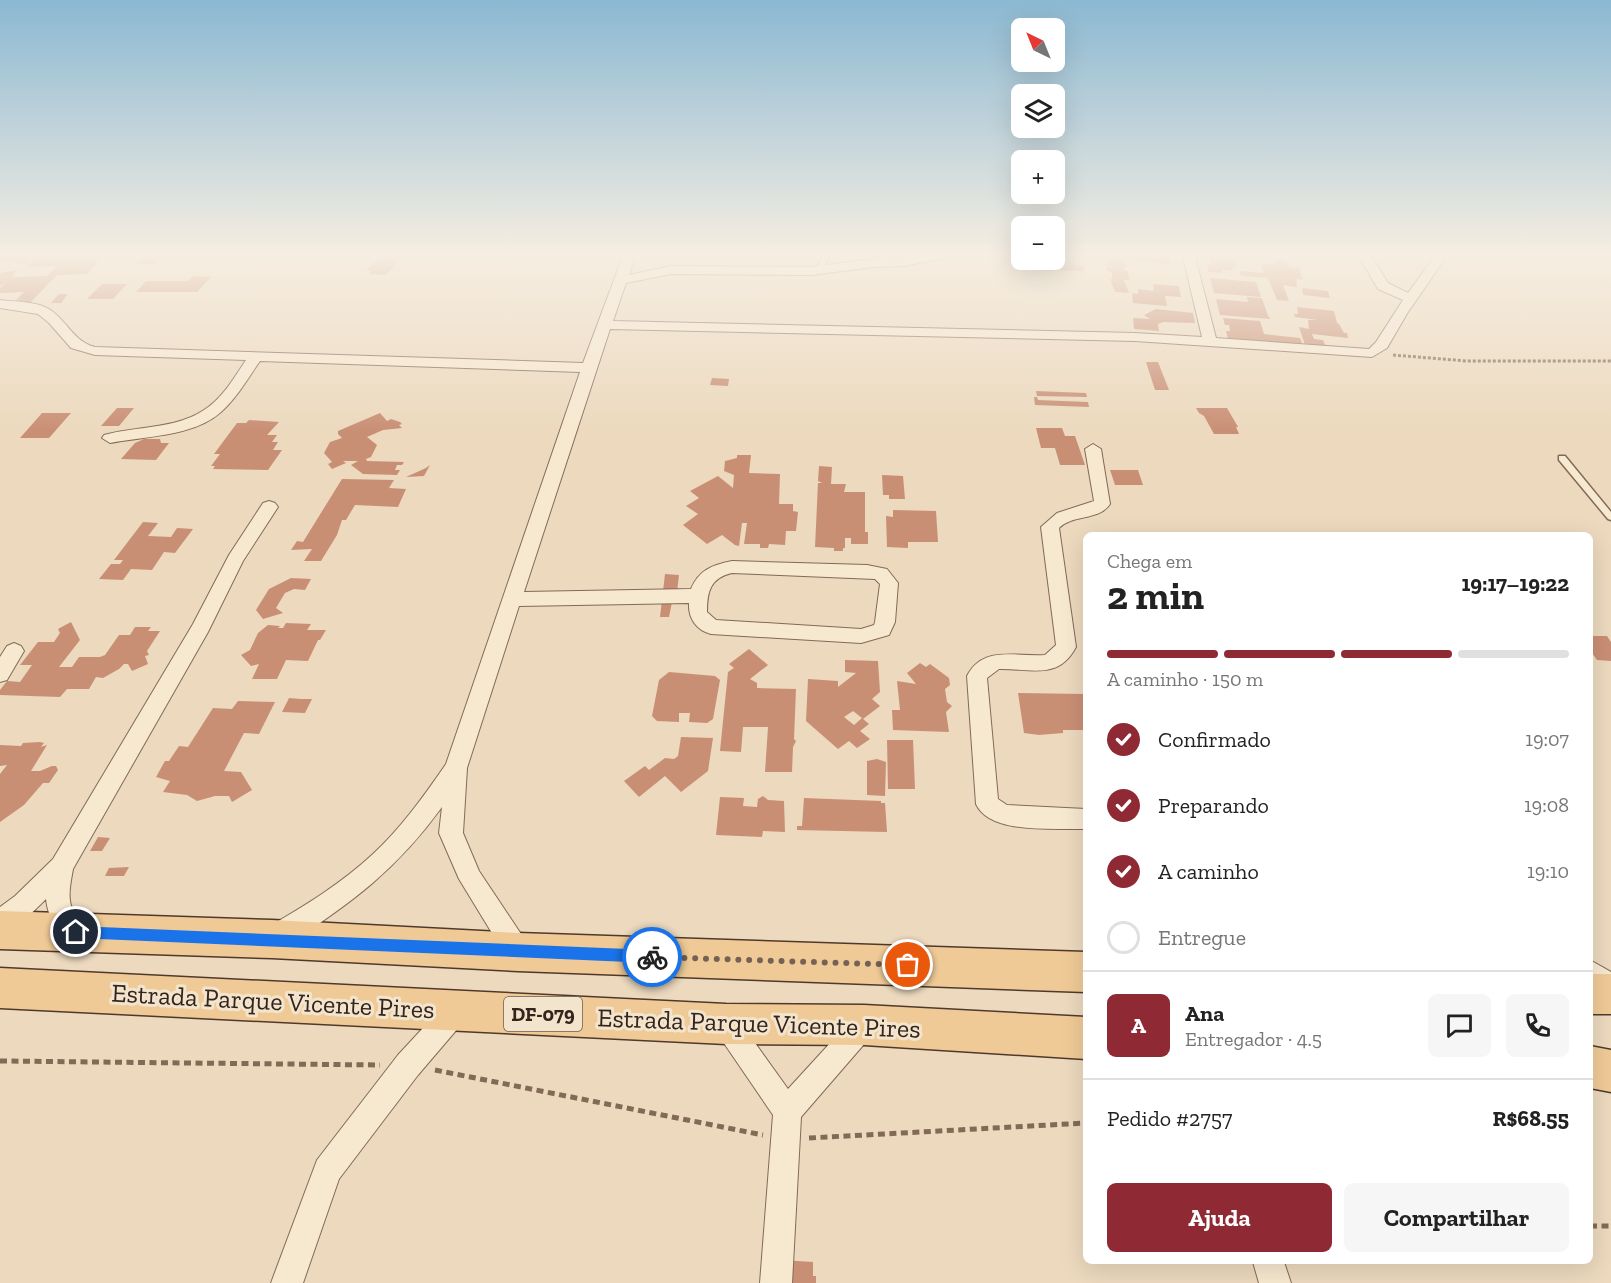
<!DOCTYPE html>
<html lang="pt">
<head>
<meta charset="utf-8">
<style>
	:root { --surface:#fff; --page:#f6f6f6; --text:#222; --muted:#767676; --line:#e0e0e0; --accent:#8f2a35 }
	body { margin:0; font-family:"Zilla Slab",serif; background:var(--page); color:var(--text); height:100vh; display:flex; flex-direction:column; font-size:22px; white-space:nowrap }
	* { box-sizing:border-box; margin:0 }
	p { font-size:20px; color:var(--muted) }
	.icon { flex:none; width:33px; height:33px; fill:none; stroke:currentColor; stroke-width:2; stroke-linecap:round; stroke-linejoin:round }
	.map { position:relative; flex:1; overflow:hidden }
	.details { position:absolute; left:1083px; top:532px; width:510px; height:732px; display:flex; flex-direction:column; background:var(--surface); border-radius:9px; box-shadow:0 6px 24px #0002 }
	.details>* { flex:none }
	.needle { width:39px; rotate:317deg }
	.fabs { position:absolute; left:1011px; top:18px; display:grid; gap:12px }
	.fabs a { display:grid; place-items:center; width:54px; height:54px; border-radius:9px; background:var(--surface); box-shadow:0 6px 24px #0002; font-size:30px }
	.pin { position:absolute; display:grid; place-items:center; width:51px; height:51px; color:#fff; margin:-26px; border:3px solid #fff; border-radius:50%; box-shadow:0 2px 6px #0007 }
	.courier { position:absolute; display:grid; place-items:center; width:60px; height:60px; margin:-30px; border:4px solid #1a73e8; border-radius:50%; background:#fff; color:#222; box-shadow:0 2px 8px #0007 }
	.headline em { font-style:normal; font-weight:800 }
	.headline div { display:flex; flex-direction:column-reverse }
	.headline { display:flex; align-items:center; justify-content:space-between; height:102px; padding:0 24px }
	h1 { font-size:39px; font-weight:800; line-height:45px }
	.bar { display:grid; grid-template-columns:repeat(4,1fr); gap:9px 6px; align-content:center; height:72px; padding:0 24px }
	.bar i { height:8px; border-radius:4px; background:var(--line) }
	.bar .on { background:var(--accent) }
	.bar p { grid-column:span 4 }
	.line { display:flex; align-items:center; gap:15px; padding:0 24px; border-top:2px solid var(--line) }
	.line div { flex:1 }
	.round { display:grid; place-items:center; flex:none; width:63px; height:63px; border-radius:9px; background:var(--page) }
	ol { padding:0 24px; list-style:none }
	li { display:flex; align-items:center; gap:18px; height:66px }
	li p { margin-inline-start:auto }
	li .icon { padding:6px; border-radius:50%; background:var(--accent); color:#fff; stroke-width:4 }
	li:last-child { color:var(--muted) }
	li i { width:33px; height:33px; border:3px solid var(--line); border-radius:50% }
	.button { display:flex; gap:12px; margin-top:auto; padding:12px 24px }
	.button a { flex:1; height:69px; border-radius:9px; background:var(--accent); color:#fff; font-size:24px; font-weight:800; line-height:69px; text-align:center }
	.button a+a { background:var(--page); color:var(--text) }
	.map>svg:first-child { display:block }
	.building { fill:#c98f75; fill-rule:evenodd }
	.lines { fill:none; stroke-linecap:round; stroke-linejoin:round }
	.lane-casing { stroke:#836a57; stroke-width:3 }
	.street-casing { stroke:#836a57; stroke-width:2 }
	.primary-casing { stroke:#50392c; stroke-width:3 }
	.path-far1 { stroke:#836a57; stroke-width:3; stroke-dasharray:3 2; stroke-linecap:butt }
	.path { stroke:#836a57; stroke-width:5; stroke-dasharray:7 4.5; stroke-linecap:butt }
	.lane { fill:#f7e8d0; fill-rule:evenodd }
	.street { fill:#f7e8d0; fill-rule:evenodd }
	.primary { fill:#efca96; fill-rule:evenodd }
	.route { fill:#1a73e8 }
	.done { stroke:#746355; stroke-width:6; stroke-dasharray:0 10.8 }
	.labels { text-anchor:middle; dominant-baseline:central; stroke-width:6; stroke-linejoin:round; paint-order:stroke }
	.shield { fill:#f3e4cd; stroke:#6d5e51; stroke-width:1.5 }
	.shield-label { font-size:20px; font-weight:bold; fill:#33241c }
	.near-street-label { font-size:26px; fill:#33241c; stroke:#f3e4cd }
</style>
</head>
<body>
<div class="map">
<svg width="1611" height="1283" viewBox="0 0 1611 1283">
	<rect width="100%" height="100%" fill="#ecd9be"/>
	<path class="building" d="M0,253H37L27,263L14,264L16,261L0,262Z
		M74,253L70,257H102L87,274L57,275L31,302H14L24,292L0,293V288L7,282L0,286V273L17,270L12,277L47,276L55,268L61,266L26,267L40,254Z
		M384,253H410L405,258H401L386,275L369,274L371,271H366Z
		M1054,253H1063L1065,261H1073L1075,266H1083L1085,271L1034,270L1032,262L1054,260Z
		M1102,253H1128V260L1115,258V260L1126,261L1127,268L1124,267V271H1128L1129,280H1124L1129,293L1115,292L1110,279H1112V272L1107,271V267H1113L1108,266V259H1103Z
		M1129,253H1169L1171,264L1130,260Z
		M1246,253H1280L1282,257L1273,256L1274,259H1285L1289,267L1299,268L1303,280L1296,279L1297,287L1283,285L1289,301L1277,300L1268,278L1241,276L1239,271L1264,273L1261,265L1275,263L1274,259L1247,257Z
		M149,254L165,255L154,264H135Z
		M1208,254L1234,257L1237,267H1232L1233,271L1222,270L1223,273L1208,272L1207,265H1212Z
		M193,276L211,277L197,292H136L146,281H188Z
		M1210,278L1256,282L1261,297L1214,293Z
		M102,284H127L113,299H87Z
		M1153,284L1179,286L1181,297L1165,296L1167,306L1133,303L1132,293L1138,294V289L1154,291Z
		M1302,288L1328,291L1330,298L1303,295Z
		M59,294H68L61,303H51Z
		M1247,297L1262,298L1268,316L1271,319L1220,315L1216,299L1248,302Z
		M1297,307L1334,311L1337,323L1339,324L1344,333H1347L1348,338L1312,334L1314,339L1323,340L1327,349L1306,348L1299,327L1309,329L1308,320H1318L1295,317L1294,314H1298Z
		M1156,309L1193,313L1195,323L1163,322L1158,324L1159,331L1134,329L1133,318L1150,319L1144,315Z
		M1223,318L1260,321L1264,334L1300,338L1303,346L1228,339L1226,331H1230L1229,325H1225Z
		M1146,362H1158L1169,390H1155Z
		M712,378L729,379L728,386L710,385Z
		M1036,391L1086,393L1087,397L1037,396Z
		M1034,397H1037L1038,400L1088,402L1089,407L1035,405Z
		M117,408H134L119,426H101Z
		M1196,408H1227L1238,427H1236L1239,434H1214L1204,416L1199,413Z
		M42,413H71L49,438H20Z
		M380,413L387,421L391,419L400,422L402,424L399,425L402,428L383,430L367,437L377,445L371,457L366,459L367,461L404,462L402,465H397L395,470H400L397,475L363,474L351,465L358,461H343L346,463L332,469L328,464L332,462L324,453L330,442L342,438L338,434V431Z
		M249,420L279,422L267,435H277L272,442H278L273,450H282L268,470L213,469L215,466H211L220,454H214L237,423H246Z
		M1036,428H1062L1065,436H1075L1085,465H1060L1055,448H1041Z
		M144,439H160L161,443H169L156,460L121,459L135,443Z
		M737,455H751L749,473L780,474L779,504H793V511L798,512L796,531H786L785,545L769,544L768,548H760V544H744L747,523H742L739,546L735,545L722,535L707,544L683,525L698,514L686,506L699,498L690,491L718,476L733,488L734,475L724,471L725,461L737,458Z
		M430,465L424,476L406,477L426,468Z
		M819,466L832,467L831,484H846L844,492H865V532H868V544H851V538H845V548H843V551H834V548L815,547L818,483H822L818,481Z
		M1110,470H1138L1143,485H1115Z
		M882,475L903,476L905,499H889V495H883Z
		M342,479L394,480L389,488L406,489L398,507L355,505L346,520H342L337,535L321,561H304L312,549L291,550L297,541L303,542Z
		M893,510L936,511L938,542H908V548L887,547L886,516L893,517Z
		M143,522L158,523L148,536L171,537L177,528L193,529L175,553L164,552L152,570L131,569L123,580L99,579L111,564H120L123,560H114Z
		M665,574L679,575L677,592H674L669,617H660Z
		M291,578L311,579L305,590L294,589L285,593L276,608L283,613L263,619L256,610L269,589Z
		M71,622L80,640L59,667H72L79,657H100L105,655L119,635H130L135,627H151L148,631H160L147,651L149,655L145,656L148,664L132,671L128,664H124L119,669L103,678L96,677L89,689H67L60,697L0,695V690L7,681L20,682L32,665H20L38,642H54L60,633L58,629Z
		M286,623L311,624L307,630H326L320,640H318L308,661L286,660L277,679H252L259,664L251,666L241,655L250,650L258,633L268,625L280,626L278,628H283Z
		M1590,636H1607L1611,642V661L1597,660L1590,650Z
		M749,649L768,665L750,679L757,683V688L796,689L794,739L796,741L793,747L792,772H765L768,727H743L741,752L720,751L728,672L734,668L729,664Z
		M845,660L878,661L880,692L872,699L880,706L863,719L869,724L860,731L870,739L857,748L849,741L838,749L806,721L808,679L838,681V687L856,673L845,672ZM853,711L862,718L854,725L844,717Z
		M920,663L926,667L930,664L949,678L950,685L945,689L947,702L952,706L946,712L949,732L893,730L892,710H900L897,681L916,684L907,673Z
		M669,672L715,676L720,680L713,719L707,723L689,722L690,713H679V722L657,721L652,716L659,680Z
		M1018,693L1085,694L1086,730H1063V733L1039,735L1024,733Z
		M289,698L301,699H312L305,713L282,712Z
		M238,701L275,702L259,734L244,733L224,771L241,772L252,790L232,802L229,796H215L197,801L187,795L163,792L170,781L156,777L165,761H169L179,746L188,747L213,708L232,709Z
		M681,737L713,738L708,771L681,792L665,776L639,797L624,781L645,766L649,770L665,758L674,759L678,756Z
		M887,740H913L915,789H888Z
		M23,743L40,742L44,743L41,747L47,745L31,771H40L52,766H56L58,770L49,783H43L24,805L0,822V774L7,765L0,766V745L21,746Z
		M877,759L886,762L885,796L867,795V761Z
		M763,796L768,800L784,801L785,832L763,831L762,837L716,835L720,797L744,798L743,806L757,807L758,799Z
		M804,798L881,801V803H885L887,832L797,830V826H802Z
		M98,837L110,838L102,851H90Z
		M129,867L124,876H105L109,868Z
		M782,1260L813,1262V1276H816V1283H782Z"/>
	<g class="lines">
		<g class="lane-casing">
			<path id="lane" d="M825,253H831L821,271H817L816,270Z
				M880,253H886L887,264L882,263Z
				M1559,456H1565L1611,512V520L1608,519L1559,460Z"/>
		</g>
		<g class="street-casing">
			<path id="street" d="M624,253H636L629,275L671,266L812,267L873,259L904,258L932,253H955L953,256L904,266L873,267L812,275L671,274L626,283L613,321L1135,333L1202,337L1182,253H1194L1216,338L1369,349L1376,342L1403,300L1378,289L1357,253H1369L1388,283L1408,293L1437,253H1449L1408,312L1387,348L1372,357L1135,341L610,329L524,592L691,589C699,570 712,565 732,561L867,565L887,569L898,583L895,622L889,635L861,643L711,634C696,630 688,618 689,603L519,606L467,768L463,833L479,871L527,943L531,952L527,961L518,965L509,961L459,879L439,833L442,807C397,869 352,903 288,944L279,947L270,944L267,935L270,926C306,905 342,883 373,854C401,828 424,796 446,764L580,372L260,361C248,378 237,398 221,412C193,437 145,436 110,443L102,438L104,435C136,426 176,429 204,410C222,399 234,378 246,360L95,355L71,348L49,323L38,314L0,308V300C15,302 33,301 47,308C67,319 72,341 95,347L583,363ZM732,573L875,579L880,584L875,622L874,625L861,629L716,620L707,612C707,592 710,578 732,573Z
				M1093,444L1101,449L1110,504C1099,521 1073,514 1059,528L1076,647C1058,681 1030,668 999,669L987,678L998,799L1007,805L1086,809V829C1056,828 990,835 976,804L967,676C983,645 1016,657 1045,655L1056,645L1041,527L1057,513L1094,501L1085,449Z
				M269,501L275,503L278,507L243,561L208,632L73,869C71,881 67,897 72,908C76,917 84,923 88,932L85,941L76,944C58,937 48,918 46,899C33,912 18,927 0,934V907L15,896L53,859L193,624L229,555L263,503Z
				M14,643L21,646L24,651L7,680L0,682V657L7,646Z
				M1590,960L1611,972V1000L1590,988Z
				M456,998L465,1002L469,1011L465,1020L418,1075L339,1179L303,1283H271L317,1160L398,1055L447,1002Z
				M726,1011L735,1015L788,1089L854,1017L863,1013L872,1017L876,1026L872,1035L801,1117L792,1283H760L773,1115L717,1033L713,1024L717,1015Z
				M1253,1262H1284L1291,1283H1259Z"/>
		</g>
		<g class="primary-casing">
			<path id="primary" d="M0,911L272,920L518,933L1086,952V992L518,971L272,958L0,949Z
				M0,968L726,1004L864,1005L1086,1017V1059L864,1045L726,1044L0,1008Z
				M1590,974H1611V1014H1590Z
				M1590,1046L1611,1050V1092L1590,1088Z"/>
		</g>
		<path class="path-far1" d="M1393,355L1467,361H1611"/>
		<path class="path" d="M0,1061L380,1065
			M435,1070L763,1135
			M809,1138L1086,1123
			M1590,1226H1611"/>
		<use href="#lane" class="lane"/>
		<use href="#street" class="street"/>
		<use href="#primary" class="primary"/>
	</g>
	<linearGradient id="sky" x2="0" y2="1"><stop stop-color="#8bb8d2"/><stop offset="0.59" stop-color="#f6eee2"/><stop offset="1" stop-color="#f6eee2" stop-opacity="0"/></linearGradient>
	<rect width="1611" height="432" fill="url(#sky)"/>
	<path class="route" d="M76,926L652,950L656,952L658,957L656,961L652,963L76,938L71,936L70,932L71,927Z"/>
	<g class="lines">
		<path class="done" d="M652,957L908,965"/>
	</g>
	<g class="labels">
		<rect class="shield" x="504" y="997" width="78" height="34" rx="4.5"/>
		<g class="shield-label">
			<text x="543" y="1014">DF-079</text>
		</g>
		<g class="near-street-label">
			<text transform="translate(273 1001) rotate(3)">Estrada Parque Vicente Pires</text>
			<text transform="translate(759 1023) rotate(2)">Estrada Parque Vicente Pires</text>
		</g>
	</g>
</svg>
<div class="fabs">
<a><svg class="needle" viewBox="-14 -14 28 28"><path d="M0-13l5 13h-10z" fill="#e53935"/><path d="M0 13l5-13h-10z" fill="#767676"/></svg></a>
<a><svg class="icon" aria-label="layers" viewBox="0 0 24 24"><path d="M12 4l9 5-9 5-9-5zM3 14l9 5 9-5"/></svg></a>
<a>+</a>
<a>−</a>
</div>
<div class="pin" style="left:908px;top:965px;background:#ea580c"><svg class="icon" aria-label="bag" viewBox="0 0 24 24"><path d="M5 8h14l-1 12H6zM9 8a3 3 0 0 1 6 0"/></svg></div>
<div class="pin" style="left:76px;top:932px;background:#1f2937"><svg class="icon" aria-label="home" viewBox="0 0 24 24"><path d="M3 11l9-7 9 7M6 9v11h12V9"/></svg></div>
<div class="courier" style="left:652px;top:957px"><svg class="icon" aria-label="bike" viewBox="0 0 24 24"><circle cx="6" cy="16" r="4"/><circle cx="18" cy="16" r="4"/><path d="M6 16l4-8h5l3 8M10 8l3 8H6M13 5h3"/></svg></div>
<section class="details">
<div class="headline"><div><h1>2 min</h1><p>Chega em</p></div><em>19:17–19:22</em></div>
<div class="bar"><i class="on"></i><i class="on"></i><i class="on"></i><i></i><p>A caminho · 150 m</p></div>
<ol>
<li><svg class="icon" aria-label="check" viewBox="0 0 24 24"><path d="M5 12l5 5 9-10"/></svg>Confirmado<p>19:07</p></li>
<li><svg class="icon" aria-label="check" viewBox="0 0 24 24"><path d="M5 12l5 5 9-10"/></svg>Preparando<p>19:08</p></li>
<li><svg class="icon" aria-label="check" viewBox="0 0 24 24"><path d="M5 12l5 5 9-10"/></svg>A caminho<p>19:10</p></li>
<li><i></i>Entregue</li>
</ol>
<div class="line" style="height:108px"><b class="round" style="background:var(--accent);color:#fff">A</b><div><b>Ana</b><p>Entregador · 4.5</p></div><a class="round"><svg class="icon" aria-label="chat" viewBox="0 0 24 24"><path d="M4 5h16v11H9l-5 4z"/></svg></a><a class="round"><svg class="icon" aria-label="phone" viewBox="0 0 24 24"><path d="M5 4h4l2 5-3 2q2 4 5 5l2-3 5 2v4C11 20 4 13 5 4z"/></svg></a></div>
<div class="line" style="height:78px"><div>Pedido #2757</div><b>R$68.55</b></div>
<div class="button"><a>Ajuda</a><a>Compartilhar</a></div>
</section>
</div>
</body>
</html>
